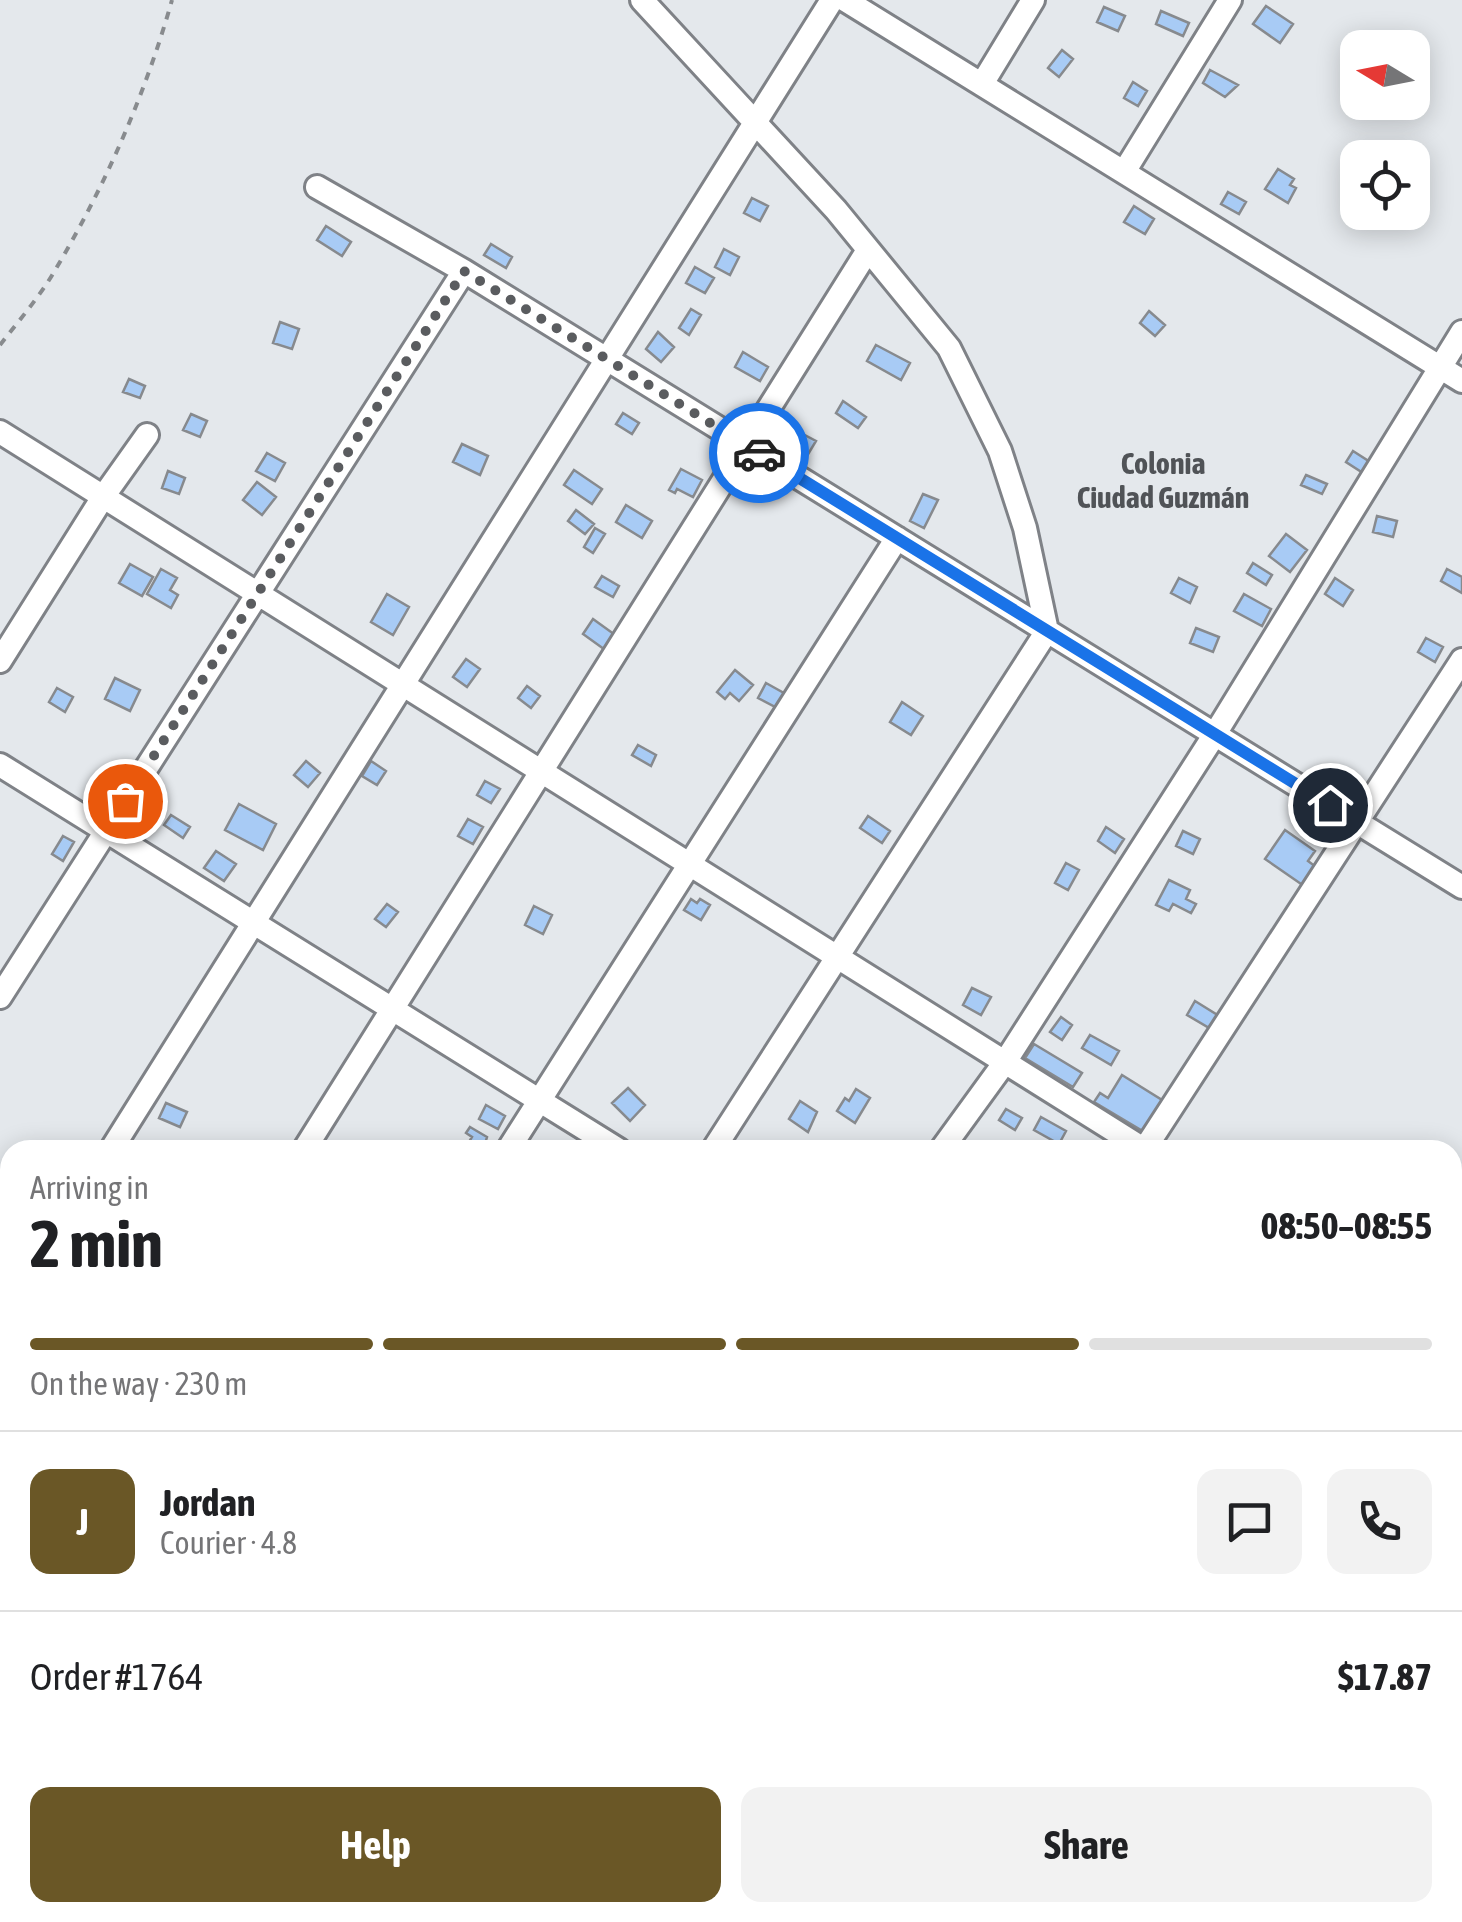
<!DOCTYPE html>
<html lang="en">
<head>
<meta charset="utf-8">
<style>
	:root { --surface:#fff; --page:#f2f2f2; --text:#202124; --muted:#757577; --line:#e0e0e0; --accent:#6a5726 }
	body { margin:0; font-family:"Asap Condensed",sans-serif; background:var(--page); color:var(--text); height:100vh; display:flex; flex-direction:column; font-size:38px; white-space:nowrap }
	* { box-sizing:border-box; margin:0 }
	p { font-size:32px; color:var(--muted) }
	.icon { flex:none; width:55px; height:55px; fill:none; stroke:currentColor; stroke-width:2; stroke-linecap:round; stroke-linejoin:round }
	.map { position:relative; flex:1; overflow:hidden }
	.drawer { position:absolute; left:0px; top:1140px; width:1462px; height:782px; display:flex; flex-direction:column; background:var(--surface); border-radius:30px 30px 0 0; box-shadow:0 5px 25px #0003 }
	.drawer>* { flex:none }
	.needle { width:65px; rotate:280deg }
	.tools { position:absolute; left:1340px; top:30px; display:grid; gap:20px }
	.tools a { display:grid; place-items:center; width:90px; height:90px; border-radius:20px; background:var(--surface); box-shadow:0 5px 25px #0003; font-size:50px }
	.pin { position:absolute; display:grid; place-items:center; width:85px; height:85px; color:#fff; margin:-42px; border:5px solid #fff; border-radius:50%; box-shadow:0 2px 10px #0007 }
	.courier { position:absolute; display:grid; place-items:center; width:100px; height:100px; margin:-50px; border:8px solid #1a73e8; border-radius:50%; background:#fff; color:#222; box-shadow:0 2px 12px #0007 }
	.headline em { font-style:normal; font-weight:700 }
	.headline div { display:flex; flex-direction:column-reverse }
	.headline { display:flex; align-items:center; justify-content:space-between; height:170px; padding:0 30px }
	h1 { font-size:65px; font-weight:700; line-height:75px }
	.bar { display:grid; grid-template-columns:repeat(4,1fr); gap:15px 10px; align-content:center; height:120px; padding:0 30px }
	.bar i { height:12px; border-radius:8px; background:var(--line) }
	.bar .active { background:var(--accent) }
	.bar p { grid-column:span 4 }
	.line { display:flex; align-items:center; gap:25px; padding:0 30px; border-top:2px solid var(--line) }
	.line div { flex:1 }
	.round { display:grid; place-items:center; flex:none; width:105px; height:105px; border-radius:20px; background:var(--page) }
	.action { display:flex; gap:20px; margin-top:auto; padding:20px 30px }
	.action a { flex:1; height:115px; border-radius:20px; background:var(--accent); color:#fff; font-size:40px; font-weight:700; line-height:115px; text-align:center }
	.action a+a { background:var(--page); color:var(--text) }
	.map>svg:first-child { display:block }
	.building { fill:#a8cbf5; stroke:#878a8e; stroke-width:2.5 }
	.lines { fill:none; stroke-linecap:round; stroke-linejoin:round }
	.minor-casing { stroke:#7f8287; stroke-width:28 }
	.path { stroke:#888b8e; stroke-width:4; stroke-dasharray:8 8; stroke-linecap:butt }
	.minor { stroke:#fff; stroke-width:22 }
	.done { stroke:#5a5c5f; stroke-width:10; stroke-dasharray:0 18 }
	.route { stroke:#1a73e8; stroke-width:12 }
	.labels { text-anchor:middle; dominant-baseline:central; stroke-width:8; stroke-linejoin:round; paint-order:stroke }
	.neighbourhood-label { font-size:30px; font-weight:bold; fill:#505357; stroke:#e4e8ec }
</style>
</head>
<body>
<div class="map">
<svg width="1462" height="1922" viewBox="0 0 1462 1922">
	<rect width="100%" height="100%" fill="#e4e8ec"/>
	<path class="building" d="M1266,6L1293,24L1280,43L1253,24Z
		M1104,7L1125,16L1118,31L1097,22Z
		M1161,11L1189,23L1183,36L1156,24Z
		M1062,50L1073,59L1059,77L1048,68Z
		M1210,70L1238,85L1225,97L1203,83Z
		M1133,82L1147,91L1138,106L1124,98Z
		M1278,169L1294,179L1290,185L1296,188L1288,203L1265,189Z
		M1228,192L1246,202L1239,214L1221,204Z
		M752,198L768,206L760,221L744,213Z
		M1134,206L1154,219L1145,234L1124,222Z
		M326,226L351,242L342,256L317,240Z
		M491,244L512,257L506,268L484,255Z
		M724,249L739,257L730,275L715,267Z
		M695,267L714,278L705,293L686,283Z
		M691,309L701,315L689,335L679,328Z
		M1149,311L1165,325L1155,336L1140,323Z
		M280,322L299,329L292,349L273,343Z
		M658,332L674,347L661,362L646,349Z
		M876,345L910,363L901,380L867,361Z
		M743,352L768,367L760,381L735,367Z
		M129,379L145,386L140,398L123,392Z
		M843,401L866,417L858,428L836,413Z
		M623,413L639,423L632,434L616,424Z
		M191,414L207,421L200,437L183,430Z
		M799,432L816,441L807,456L791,446Z
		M462,444L488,456L480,475L453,462Z
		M1353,451L1370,462L1363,473L1346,462Z
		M267,453L285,463L275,481L256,471Z
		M681,469L702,480L693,497L677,489L675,493L669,490Z
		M574,470L602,489L592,504L564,485Z
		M168,471L185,478L179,494L162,488Z
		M1306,475L1327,484L1322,494L1301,485Z
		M257,482L276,497L262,515L243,500Z
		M923,494L938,500L924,528L910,521Z
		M626,505L652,521L642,538L616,522Z
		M576,510L594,524L585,534L568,521Z
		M1377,516L1397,521L1393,537L1373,532Z
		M595,528L605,534L593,553L584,547Z
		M1286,534L1307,550L1290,572L1269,556Z
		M1253,563L1272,575L1266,585L1247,573Z
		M130,564L153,577L142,596L119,583Z
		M161,569L177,578L170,590L178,595L171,608L147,594Z
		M1447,569L1462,577V593L1441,581Z
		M602,576L619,586L613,597L595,587Z
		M1179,578L1197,587L1190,603L1171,593Z
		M1335,578L1353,590L1343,606L1325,594Z
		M387,594L409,607L393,635L371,622Z
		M1244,594L1271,609L1262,626L1234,611Z
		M593,619L618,637L608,652L583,634Z
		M1196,628L1219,637L1213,652L1190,643Z
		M1426,638L1443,647L1435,662L1418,652Z
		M466,659L480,669L467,687L453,677Z
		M735,670L753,685L739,701L730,693L725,699L717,692Z
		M115,678L140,690L130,711L105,699Z
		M766,683L791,697L783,711L758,698Z
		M527,686L540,696L531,708L518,698Z
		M57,688L73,697L65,712L49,702Z
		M902,702L923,716L911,735L890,722Z
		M638,745L656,755L651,766L632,755Z
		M306,761L320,773L308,787L294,775Z
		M371,761L386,771L377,785L362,776Z
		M485,781L500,789L491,803L477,795Z
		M239,804L276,824L263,850L225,830Z
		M171,815L190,827L183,838L164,825Z
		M868,816L890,831L882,843L860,828Z
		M468,819L483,827L473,844L458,836Z
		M1106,827L1124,839L1115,853L1098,841Z
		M1285,830L1315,851L1308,861L1316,867L1304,886L1265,859Z
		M1183,831L1200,839L1193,854L1176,846Z
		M63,836L74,842L63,861L52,854Z
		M216,851L236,864L224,881L204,868Z
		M1066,863L1079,870L1068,890L1055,883Z
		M1169,880L1190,890L1186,899L1196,904L1191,913L1173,904L1169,911L1156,905Z
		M691,899L697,903L700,899L710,905L701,920L684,910Z
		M387,904L398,912L386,927L375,919Z
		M534,906L552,915L543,934L525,925Z
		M972,988L991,997L981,1015L963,1005Z
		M1195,1001L1224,1019L1216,1032L1187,1015Z
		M1061,1017L1072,1025L1062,1040L1050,1032Z
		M1090,1035L1119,1051L1111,1065L1082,1048Z
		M1034,1044L1082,1073L1073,1087L1025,1058Z
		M1122,1075L1170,1105L1151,1136L1094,1102L1100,1093L1108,1098Z
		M628,1088L645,1105L630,1121L612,1103Z
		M856,1089L870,1098L855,1123L837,1111L845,1098L849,1101Z
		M800,1101L817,1112L808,1132L789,1119Z
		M166,1103L187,1112L180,1127L159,1118Z
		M486,1105L505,1116L498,1129L479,1119Z
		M1006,1109L1022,1118L1015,1130L999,1120Z
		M1041,1117L1066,1131L1059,1144L1034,1130Z
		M470,1127L487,1137L483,1150L466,1147L472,1137L466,1133Z
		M1452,1560L1462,1566V1589L1459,1587L1453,1596Z"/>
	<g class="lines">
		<g class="minor-casing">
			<path id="minor" d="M642,0L836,210L949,348L1000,451L1025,528L1047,631L713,1150
				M845,0L1462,381
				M982,84L1033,0
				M1124,172L1230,0
				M317,187L464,271L1462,887
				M0,432L1145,1150
				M0,661L103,497L147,435
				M0,765L619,1150
				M0,997L464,271
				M111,1150L832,0
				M304,1150L868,250
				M508,1150L897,538
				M941,1150L1005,1062L1215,734L1462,332
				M1144,1150L1462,660
				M0,1281L10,1287
				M1452,1297L1462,1283
				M0,1327L10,1312
				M1452,1343L1462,1349
				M0,1450L10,1457
				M0,1549L10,1534
				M1452,1617L1462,1603
				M1452,1669L1462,1676
				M0,1783L10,1789
				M1452,1878L1462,1884
				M0,1882L10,1866
				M219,1912L230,1919
				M631,1912L644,1922
				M1062,1912L1076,1922
				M101,1922L107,1912
				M1246,1922L1253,1912
				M1298,1922L1305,1912
				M1379,1922L1385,1913"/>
		</g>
		<path class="path" d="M0,345C17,323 36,301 51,277C103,191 145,96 172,0"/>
		<use href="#minor" class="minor"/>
	</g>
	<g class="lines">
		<path class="done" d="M125,801L464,271L759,453"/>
		<path class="route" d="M759,453L1330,805"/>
	</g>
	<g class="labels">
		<g class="neighbourhood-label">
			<text x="1163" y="463">Colonia<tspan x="1163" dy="34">Ciudad Guzmán</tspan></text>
		</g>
	</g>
</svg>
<div class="tools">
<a><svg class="needle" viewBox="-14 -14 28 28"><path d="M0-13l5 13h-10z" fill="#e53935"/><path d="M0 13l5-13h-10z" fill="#757577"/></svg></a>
<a><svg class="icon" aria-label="locate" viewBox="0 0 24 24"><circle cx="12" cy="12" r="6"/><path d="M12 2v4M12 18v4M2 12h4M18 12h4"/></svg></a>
</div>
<div class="pin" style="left:125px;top:801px;background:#ea580c"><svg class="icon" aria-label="bag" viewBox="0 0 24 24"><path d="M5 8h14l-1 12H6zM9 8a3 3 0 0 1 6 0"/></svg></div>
<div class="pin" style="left:1330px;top:805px;background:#1f2937"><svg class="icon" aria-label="home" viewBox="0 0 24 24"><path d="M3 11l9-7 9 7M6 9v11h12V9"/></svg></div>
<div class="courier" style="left:759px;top:453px"><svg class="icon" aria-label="car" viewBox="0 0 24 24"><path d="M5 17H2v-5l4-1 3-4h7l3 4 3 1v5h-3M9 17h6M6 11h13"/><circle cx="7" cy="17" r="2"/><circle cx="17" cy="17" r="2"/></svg></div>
<section class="drawer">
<div class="headline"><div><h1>2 min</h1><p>Arriving in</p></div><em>08:50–08:55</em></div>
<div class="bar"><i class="active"></i><i class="active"></i><i class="active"></i><i></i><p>On the way · 230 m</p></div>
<div class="line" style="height:180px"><b class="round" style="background:var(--accent);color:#fff">J</b><div><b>Jordan</b><p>Courier · 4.8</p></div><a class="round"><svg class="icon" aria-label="chat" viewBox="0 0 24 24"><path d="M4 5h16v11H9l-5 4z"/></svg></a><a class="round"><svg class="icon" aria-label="phone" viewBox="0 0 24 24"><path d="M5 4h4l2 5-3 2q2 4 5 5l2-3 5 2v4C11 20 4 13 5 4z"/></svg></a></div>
<div class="line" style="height:130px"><div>Order #1764</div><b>$17.87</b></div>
<div class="action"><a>Help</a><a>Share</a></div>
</section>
</div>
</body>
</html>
